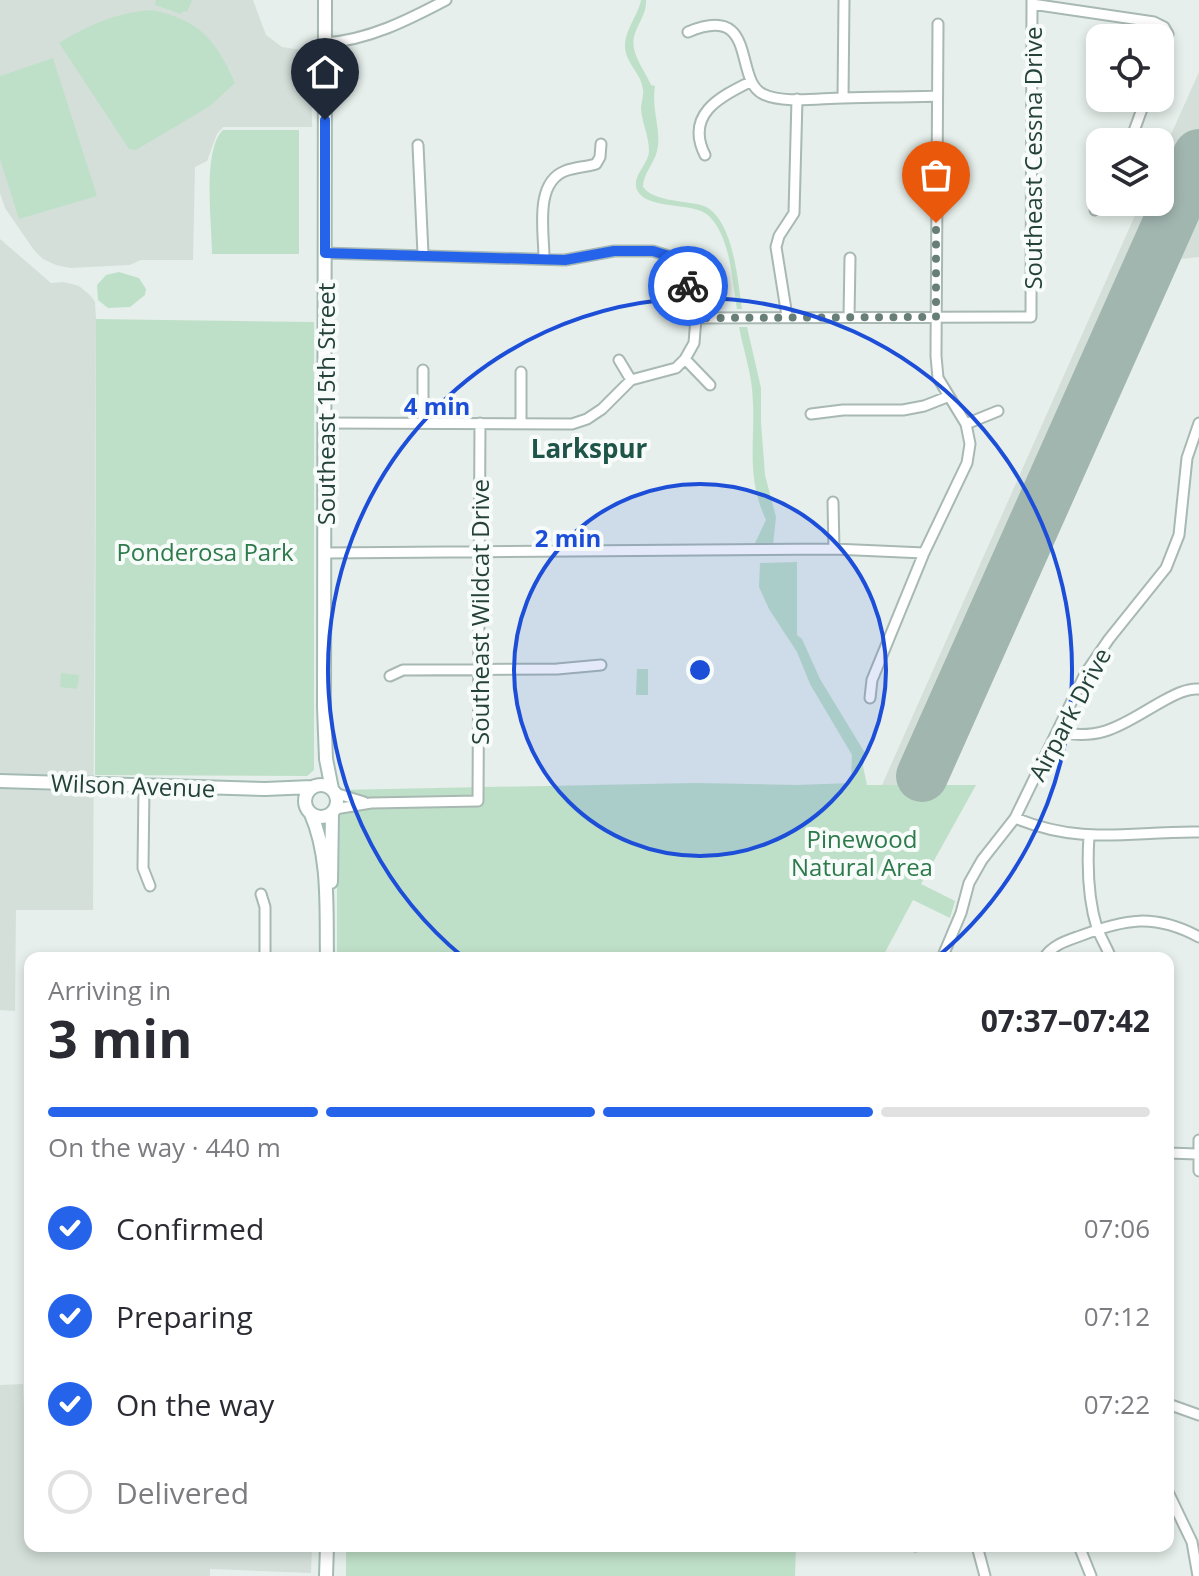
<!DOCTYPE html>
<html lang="en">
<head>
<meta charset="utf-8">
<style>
	:root { --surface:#fff; --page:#f7f7f7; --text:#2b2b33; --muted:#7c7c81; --line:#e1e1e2; --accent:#2563eb }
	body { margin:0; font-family:"Open Sans",sans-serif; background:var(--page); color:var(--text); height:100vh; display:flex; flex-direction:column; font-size:30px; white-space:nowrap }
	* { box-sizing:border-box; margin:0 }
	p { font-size:26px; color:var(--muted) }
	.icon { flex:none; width:44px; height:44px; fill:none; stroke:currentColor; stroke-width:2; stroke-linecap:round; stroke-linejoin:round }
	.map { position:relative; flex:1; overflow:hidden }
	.panel { position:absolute; left:24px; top:952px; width:1150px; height:600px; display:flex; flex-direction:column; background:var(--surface); border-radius:16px; box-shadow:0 4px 12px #0003 }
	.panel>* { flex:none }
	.controls { position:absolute; left:1086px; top:24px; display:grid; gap:16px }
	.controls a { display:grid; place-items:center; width:88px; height:88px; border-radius:16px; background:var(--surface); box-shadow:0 4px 12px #0003; font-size:40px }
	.pin { position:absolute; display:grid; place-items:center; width:68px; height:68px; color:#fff; margin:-82px -34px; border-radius:50% 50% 50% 0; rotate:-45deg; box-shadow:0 0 8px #0007 }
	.pin .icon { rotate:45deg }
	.courier { position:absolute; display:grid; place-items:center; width:80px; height:80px; margin:-40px; border:6px solid #2563eb; border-radius:50%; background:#fff; color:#222; box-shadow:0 2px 10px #0007 }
	.headline em { font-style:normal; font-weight:700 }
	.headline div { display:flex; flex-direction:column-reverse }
	.headline { display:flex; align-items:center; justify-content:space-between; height:136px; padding:0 24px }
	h1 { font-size:52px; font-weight:700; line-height:60px }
	.bar { display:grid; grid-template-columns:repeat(4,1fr); gap:12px 8px; align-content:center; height:96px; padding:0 24px }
	.bar i { height:10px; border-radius:6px; background:var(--line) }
	.bar .selected { background:var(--accent) }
	.bar p { grid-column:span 4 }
	ol { padding:0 24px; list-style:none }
	li { display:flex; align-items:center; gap:24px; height:88px }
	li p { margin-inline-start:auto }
	li .icon { padding:8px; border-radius:50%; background:var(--accent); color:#fff; stroke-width:4 }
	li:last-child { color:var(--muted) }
	li i { width:44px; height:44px; border:4px solid var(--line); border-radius:50% }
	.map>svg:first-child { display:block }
	.built { fill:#d4dfda }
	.green { fill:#bfe0c8 }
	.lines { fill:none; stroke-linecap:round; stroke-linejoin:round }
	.runway { stroke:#a2b6b0; stroke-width:52 }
	.street-casing { stroke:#a8b8b2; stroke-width:13 }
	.secondary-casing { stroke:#a4bbb3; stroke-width:16 }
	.street { stroke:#fff; stroke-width:9 }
	.secondary { stroke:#fff; stroke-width:12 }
	.done { stroke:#687f78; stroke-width:8; stroke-dasharray:0 14.4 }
	.route { stroke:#2563eb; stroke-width:10 }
	.ring { fill:none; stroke:#1d4ed8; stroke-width:4 }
	.labels { text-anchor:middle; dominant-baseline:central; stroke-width:8; stroke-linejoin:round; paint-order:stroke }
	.street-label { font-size:24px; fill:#24423a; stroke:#f7fbf9 }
	.park-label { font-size:24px; fill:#2d7a4b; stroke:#f7fbf9 }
	.neighbourhood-label { font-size:26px; font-weight:bold; fill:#1f5548; stroke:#f7fbf9 }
	.centre { fill:#1d4ed8; stroke:#f7fbf9; stroke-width:4 }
	.ring-label { font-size:24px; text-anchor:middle; font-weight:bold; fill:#1d4ed8; stroke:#f7fbf9; stroke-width:8; stroke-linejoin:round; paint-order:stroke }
</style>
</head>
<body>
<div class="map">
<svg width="1199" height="1576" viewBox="0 0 1199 1576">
	<rect width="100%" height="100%" fill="#e6efeb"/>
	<path class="built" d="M0,0H253L266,35L282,47L308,51L311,54L312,127H223L217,134L207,161L195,167L193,260H141L130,265L70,268L56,265L43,259L34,250L5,208L0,193Z
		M1199,72V257L1181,259L1166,272L935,785H882L1141,202H1160V159Z
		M0,239L51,283L64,282L79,286L91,296L95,302L96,319L93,910H16L15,1011L0,1010Z
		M23,1384L27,1480L30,1481V1546H312L311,1573L210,1569V1576H0V1385Z"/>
	<path class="green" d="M156,0H192L187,12L183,11L181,14L155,5Z
		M641,0H646C647,14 637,24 634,37C630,53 645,71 651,85L655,86C651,109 662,131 657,151C654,164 643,174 643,187C651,197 665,199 677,201C687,203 699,203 708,208C734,225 738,282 742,309H737C732,281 731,238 709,216C694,201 647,211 637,190C631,176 649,164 649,151C649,136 642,123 641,109C641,102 644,96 643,90C642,74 625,63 625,46C625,29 638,16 641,0Z
		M152,10C200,20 216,40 235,83L210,106L136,150L129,149L59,43C88,25 118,12 152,10Z
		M53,58L97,196L19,219L0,159V76Z
		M223,130H299V254H212C212,225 202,150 223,130Z
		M119,272L139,278L146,289L145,295L130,307L108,308L98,300L97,285L106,275Z
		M96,319L314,322V770L307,776L95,775Z
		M739,327H747L761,388V422L765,475L776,517L773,545L755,543L766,520C744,472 757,438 752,389C750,369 743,348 739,327Z
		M797,562V635L802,639L820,679L865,753L863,766L867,785H976L921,884L955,901L950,918L913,900L882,958H337V790L695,783L796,785L851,783L852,755L810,684L797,652L769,609L759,587L760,563Z
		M637,669H648V695H636Z
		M61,673L79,675L77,689L60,687Z
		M346,1546H796L795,1576H346Z"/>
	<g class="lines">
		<path class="runway" d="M922,776L1199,155"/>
		<g class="street-casing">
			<path id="street" d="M1032,4L1154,22L1164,27L1168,34L1160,61
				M688,32C759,2 733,80 763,94C783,104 821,98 843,98C875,97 906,97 937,96
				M325,43C369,40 408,20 446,0
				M843,98L844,0
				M1130,142L1146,98
				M418,145L423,254
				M705,155C685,115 719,97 750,82
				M1095,210L1102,202
				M544,258C544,232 534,183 565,171C575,167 586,167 596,164L600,157L601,144
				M787,316L776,247L779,236L794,213L797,99
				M849,317L850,258
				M696,318L1031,317L1032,0
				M685,359L710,385
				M619,360L631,380
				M811,414L843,410H903L924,406L947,397
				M325,423L572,424L587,419L602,409L631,380L676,368L685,359L694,343L696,318L682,269L669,256L653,251H614L565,260L325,253
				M423,423V370
				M521,424V372
				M966,424L998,411
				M833,502L834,549
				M324,553L834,549L924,553
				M390,676L403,670L557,669L601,665
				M870,698L872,680L924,553L967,463L970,444L966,424L938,378L936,356L938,24
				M1058,732C1104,742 1125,722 1163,701C1174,695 1187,688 1199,689
				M144,786L143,868L150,886
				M335,793L364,802
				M335,809L371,803L478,801L480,423
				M1015,818C1084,846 1129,831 1199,832
				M1089,836C1087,867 1088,899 1097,928C1101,938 1107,948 1111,958
				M261,894L265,907V958
				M942,958L961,913L969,883L982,860L1015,818L1085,674L1109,639L1166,568L1179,535L1187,458L1199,423
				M1044,958C1052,945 1066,941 1080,936C1125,919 1154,913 1199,937
				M1199,1140V1171
				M1168,1153L1197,1154
				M1168,1404L1199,1415
				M1168,1492L1192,1542L1198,1576
				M915,1546H916
				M977,1546L985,1576
				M1079,1546L1091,1576"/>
		</g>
		<g class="secondary-casing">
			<path id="secondary" d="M325,0L324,707L326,759L332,789
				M0,781L265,789L312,787
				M305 801a16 16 0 1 1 32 0a16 16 0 1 1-32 0Z
				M311,814C330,857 326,911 327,958
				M331,882L332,813
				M326,1576L327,1546"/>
		</g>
		<use href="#street" class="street"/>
		<use href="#secondary" class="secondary"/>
	</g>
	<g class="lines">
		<path class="done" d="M688,286L696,318L936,317V223"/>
		<path class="route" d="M325,120V253L565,260L614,251H653L669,256L676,262L682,269L688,286"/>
	</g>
	<circle cx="700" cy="670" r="186" fill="#1d4ed8" fill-opacity=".12"/>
	<g class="ring">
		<circle cx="700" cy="670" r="186"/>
		<path d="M463 957A372 372 0 1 1 937 957"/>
	</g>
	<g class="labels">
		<g class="street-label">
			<text transform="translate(1032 158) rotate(-90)">Southeast Cessna Drive</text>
			<text transform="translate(325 404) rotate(-90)">Southeast 15th Street</text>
			<text transform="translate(479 612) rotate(-90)">Southeast Wildcat Drive</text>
			<text transform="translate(1069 714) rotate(-62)">Airpark Drive</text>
			<text transform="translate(133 785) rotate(2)">Wilson Avenue</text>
		</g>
		<g class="park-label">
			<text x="205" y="551">Ponderosa Park</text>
			<text x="862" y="838">Pinewood<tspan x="862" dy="28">Natural Area</tspan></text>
		</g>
		<g class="neighbourhood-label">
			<text x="589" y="448">Larkspur</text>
		</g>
	</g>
	<circle cx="700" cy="670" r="12" class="centre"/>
	<g class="ring-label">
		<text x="437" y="415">4 min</text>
		<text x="568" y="547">2 min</text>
	</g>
</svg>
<div class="controls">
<a><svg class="icon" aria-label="locate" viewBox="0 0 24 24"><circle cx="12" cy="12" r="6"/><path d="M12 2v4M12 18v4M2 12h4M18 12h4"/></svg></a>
<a><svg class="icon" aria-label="layers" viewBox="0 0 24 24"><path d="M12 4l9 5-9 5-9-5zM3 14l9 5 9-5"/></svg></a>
</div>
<div class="pin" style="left:936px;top:223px;background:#ea580c"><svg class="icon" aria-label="bag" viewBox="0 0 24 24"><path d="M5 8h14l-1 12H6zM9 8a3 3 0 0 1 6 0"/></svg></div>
<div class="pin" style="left:325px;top:120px;background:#1f2937"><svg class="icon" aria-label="home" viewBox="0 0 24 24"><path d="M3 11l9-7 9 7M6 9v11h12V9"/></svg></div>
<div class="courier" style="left:688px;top:286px"><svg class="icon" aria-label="bike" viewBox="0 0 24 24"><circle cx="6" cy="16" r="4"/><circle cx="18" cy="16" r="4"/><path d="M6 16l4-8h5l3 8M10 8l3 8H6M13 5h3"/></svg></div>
<section class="panel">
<div class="headline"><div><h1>3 min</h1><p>Arriving in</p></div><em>07:37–07:42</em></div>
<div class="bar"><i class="selected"></i><i class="selected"></i><i class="selected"></i><i></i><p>On the way · 440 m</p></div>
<ol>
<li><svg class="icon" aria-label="check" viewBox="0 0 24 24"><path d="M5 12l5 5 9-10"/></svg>Confirmed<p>07:06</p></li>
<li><svg class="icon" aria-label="check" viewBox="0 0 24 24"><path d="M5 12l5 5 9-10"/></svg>Preparing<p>07:12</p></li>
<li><svg class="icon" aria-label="check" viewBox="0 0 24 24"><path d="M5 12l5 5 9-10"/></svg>On the way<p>07:22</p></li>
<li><i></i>Delivered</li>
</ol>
</section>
</div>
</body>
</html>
